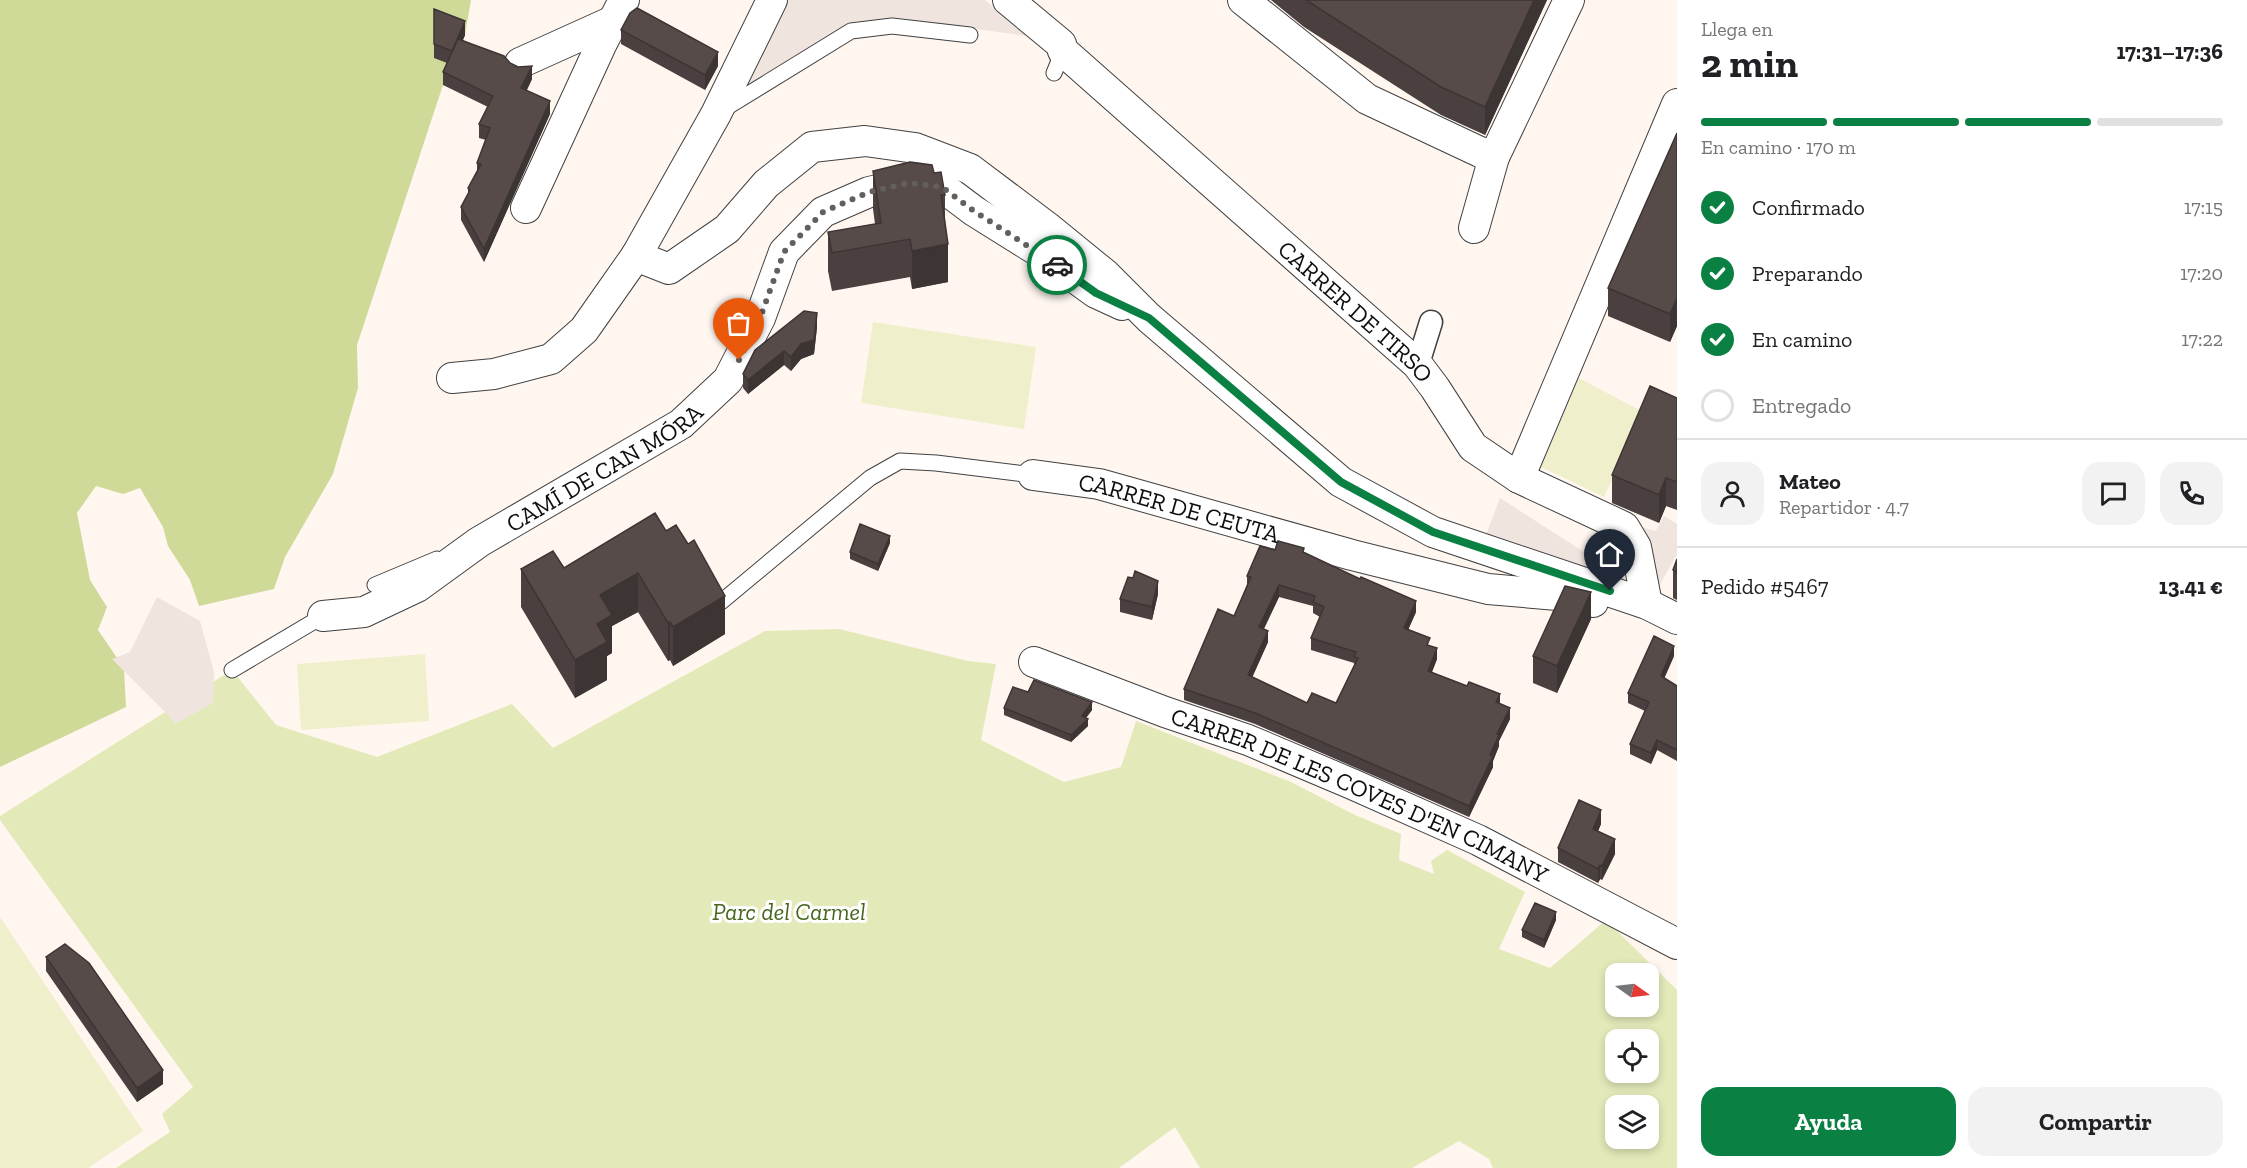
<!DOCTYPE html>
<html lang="es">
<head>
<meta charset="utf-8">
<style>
	:root { --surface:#fff; --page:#f2f2f2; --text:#202124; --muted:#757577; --line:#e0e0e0; --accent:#0b8043 }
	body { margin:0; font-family:"Zilla Slab",serif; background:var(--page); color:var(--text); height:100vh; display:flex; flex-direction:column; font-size:22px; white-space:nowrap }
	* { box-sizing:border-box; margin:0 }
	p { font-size:20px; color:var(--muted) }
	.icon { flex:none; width:33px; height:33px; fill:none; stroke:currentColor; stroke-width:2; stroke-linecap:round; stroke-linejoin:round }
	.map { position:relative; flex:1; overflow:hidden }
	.sheet { display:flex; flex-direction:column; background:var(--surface); width:570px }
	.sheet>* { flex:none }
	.needle { width:39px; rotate:104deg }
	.controls { position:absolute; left:1605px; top:963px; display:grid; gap:12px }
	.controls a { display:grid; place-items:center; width:54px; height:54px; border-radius:12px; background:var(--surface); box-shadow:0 3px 9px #0003; font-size:30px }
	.pin { position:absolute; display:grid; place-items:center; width:51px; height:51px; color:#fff; margin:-62px -26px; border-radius:50% 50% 50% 0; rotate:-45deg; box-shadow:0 0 6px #0007 }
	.pin .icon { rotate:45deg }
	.courier { position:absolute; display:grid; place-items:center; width:60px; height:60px; margin:-30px; border:4px solid #0b8043; border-radius:50%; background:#fff; color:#222; box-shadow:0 2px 8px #0007 }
	.summary em { font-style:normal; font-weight:800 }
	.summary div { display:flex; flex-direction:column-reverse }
	.summary { display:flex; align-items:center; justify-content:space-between; height:102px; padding:0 24px }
	h1 { font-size:39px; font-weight:800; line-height:45px }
	.bar { display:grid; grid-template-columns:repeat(4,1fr); gap:9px 6px; align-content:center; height:72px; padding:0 24px }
	.bar i { height:8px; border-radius:4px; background:var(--line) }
	.bar .current { background:var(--accent) }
	.bar p { grid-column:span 4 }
	.line { display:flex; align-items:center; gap:15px; padding:0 24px; border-top:2px solid var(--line) }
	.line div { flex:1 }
	.round { display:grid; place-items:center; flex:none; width:63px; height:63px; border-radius:18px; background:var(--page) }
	ol { padding:0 24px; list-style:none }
	li { display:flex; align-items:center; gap:18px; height:66px }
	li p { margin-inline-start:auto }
	li .icon { padding:6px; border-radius:50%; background:var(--accent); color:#fff; stroke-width:4 }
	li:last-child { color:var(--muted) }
	li i { width:33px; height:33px; border:3px solid var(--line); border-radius:50% }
	.primary-button { display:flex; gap:12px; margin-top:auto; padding:12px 24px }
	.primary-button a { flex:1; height:69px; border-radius:18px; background:var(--accent); color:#fff; font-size:24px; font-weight:800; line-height:69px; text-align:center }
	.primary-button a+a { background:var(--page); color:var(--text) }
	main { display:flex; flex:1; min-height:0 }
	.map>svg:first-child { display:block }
	.green { fill:#e4e9b9; fill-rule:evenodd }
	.forest { fill:#cfda98 }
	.pitch { fill:#f0efcb }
	.plaza { fill:#efe4de }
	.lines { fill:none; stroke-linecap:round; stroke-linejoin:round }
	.service-casing { stroke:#414141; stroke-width:17 }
	.pedestrian-casing { stroke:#414141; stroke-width:25 }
	.minor-casing { stroke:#414141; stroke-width:32 }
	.service { stroke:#fff; stroke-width:15 }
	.pedestrian { stroke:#fff; stroke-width:22 }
	.minor { stroke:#fff; stroke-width:30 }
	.wall { fill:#4b4040; fill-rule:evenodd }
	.shaded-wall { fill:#3d3434 }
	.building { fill:#574b4a; stroke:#3d3434; stroke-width:1.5; fill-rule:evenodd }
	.done { stroke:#625f5d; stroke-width:6; stroke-dasharray:0 10.8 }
	.route { stroke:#0b8043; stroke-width:8 }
	.labels { text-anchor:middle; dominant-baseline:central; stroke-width:6; stroke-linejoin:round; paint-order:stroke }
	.street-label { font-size:24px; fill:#0e0e0e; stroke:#fff }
	.park-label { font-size:24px; font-style:italic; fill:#48661e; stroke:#fff }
</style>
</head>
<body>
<main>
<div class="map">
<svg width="1677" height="1168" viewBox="0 0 1677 1168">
	<rect width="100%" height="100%" fill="#fff6ef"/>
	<path class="green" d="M839,629L968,661L996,664L981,740L1064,782L1121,767L1136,721L1291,782L1355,815L1401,834L1399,860L1434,874L1431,861L1447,850L1525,892L1499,949L1550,968L1606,920L1677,990V1168H1493L1489,1159L1459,1141L1412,1168H1200L1175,1127L1119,1168H116L170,1132L162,1114L193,1087L0,820V816L232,670L276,725L377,757L512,704L553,748L765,631ZM1616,974H1648V1006H1616ZM1616,1040H1648V1072H1616ZM1616,1106H1648V1138H1616Z"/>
	<path class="forest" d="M0,0H471L465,35L443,85L357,345L358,388L333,474L285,557L274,589L199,606L190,580L168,546L163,527L140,488L123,494L96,486L77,513L90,580L107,607L98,630L124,668L126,707L0,767Z"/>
	<path class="pitch" d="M873,322L1036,347L1024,429L861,403Z
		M1579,378L1643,412L1604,497L1541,467Z
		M425,654L429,721L301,730L297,664Z
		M0,917L143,1131L88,1168H0Z"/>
	<path class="plaza" d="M784,0H985L1027,36L898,18L866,21L836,32L733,94Z
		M1500,498L1606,566L1604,576L1481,548Z
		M1664,516L1677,524V554L1654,595L1641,527L1656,531Z
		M157,597L200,621L214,672L213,703L175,724L167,714L112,659L130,652Z"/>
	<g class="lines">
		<g class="service-casing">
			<path id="service" d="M1054,73L1063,51
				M724,109L851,31L892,26L970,35
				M375,585L437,559
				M721,602L870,478L900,461L936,463L1033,475
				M232,670L323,616"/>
		</g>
		<g class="pedestrian-casing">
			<path id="pedestrian" d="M1421,354L1431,322"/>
		</g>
		<g class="minor-casing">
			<g id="minor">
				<path id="s1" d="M1008,0L1061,44L1063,51L1417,364L1435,388L1473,447L1519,478L1624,527L1636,547L1647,604"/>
				<path d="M1243,0L1367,99L1480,152L1494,157"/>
				<path d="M520,63L613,21"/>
				<path d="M526,208L601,45L624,0"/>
				<path d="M1474,228L1494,157L1569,0"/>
				<path d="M636,256L669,269L727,229L766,184L812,147L865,141L915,148L970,169L1047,227L1106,275L1149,318L1341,482L1433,532L1647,604L1677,619"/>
				<path d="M452,378L494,374L551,359L584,330L636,256L716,114L772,0"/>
				<path id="s2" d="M1033,475L1099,484L1352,555L1488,589L1569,596L1593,602"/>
				<path d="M1519,478L1677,104"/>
				<path id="s3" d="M323,616L364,612L417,587L479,542L681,424L728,380L760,318L784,252L823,212L869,192L909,183L942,187L974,211L1038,251L1096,293L1122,305"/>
				<path id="s4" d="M1034,662L1165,712L1248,740L1352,784L1478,840L1677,944"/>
			</g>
		</g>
		<use href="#service" class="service"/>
		<use href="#pedestrian" class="pedestrian"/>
		<use href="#minor" class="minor"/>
	</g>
	<path class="wall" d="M1271,0H1547L1485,135L1441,115L1304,27Z
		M434,9L465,35L463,40L510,63L532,79L527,90L550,114L484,262L461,220V207L468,195V188L477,171V163L486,140L479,138V124L488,107L443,85V72L447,63L434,58Z
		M621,30L718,66L705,90L621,44Z
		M1677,133V326L1670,342L1608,316V288Z
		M873,171L934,173L945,195V218L948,282L912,289L910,277L832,291L828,271V232L875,224L873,209Z
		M817,327L814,354L801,359L791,371L784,365L748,394L743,388V374Z
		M1677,398V510L1666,506L1659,523L1612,503V475Z
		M666,531L725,634L673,666L670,660L668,661L638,612L612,626V653L607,656V680L575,698L521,607V569L564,568Z
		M890,543L878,571L850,559V552Z
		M1275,550L1304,553L1416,612L1408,630L1430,646L1437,659L1432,672L1500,704L1510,719L1499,741V746L1493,761V767L1469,817L1255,724L1184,700V689L1234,616L1247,585V576ZM1279,597L1313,606V613L1320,617L1311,638V650L1354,663V665L1336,703H1307L1252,677L1268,642L1264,629Z
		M1677,559V600L1673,598V570Z
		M1158,594L1152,620L1120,612V599Z
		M1591,619L1557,693L1533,683V656Z
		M1674,656L1664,678L1677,686V761L1657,750L1651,764L1630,754V744L1645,711L1628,703V693Z
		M1004,708L1092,710L1086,718L1088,726L1071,742L1004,715Z
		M1601,824L1598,831L1615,854L1602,880L1600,879L1598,883L1558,862V848Z
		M1556,920L1544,948L1522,937V930Z
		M46,957L163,1084L137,1102L46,971Z"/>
	<path class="shaded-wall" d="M1534,0H1547L1485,135V107Z
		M465,21V35L452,65V51Z
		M718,52V66L705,90V75Z
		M532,66V79L521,101V88Z
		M550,101V114L484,262V249Z
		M948,244V282L912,289V251Z
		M1677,298V326L1670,342V314Z
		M817,313V327L814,354L801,359L791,371V357Z
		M784,351V365L748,394V380Z
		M1666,478V506L1659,523V495Z
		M890,536V543L878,571V564Z
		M638,573V612L612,626V653L607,656V680L575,698V660L597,624L600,595Z
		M1158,581V594L1152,620V607Z
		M1279,585V597L1259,638V627Z
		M1591,592V619L1557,693V666Z
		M725,596V634L673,666V627Z
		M1416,601V612L1404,639V628Z
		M670,622V660L668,661V623Z
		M1268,631V642L1248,687V675Z
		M1674,646V656L1661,686V676Z
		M1437,648V659L1428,682V671Z
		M1500,694V705L1496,702Z
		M1092,702V710L1082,723V716Z
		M1510,708V719L1499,741V746L1493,761V767L1469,817V806L1490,755L1497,734Z
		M1088,719V726L1071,742V735Z
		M1657,740V750L1651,764V753Z
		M1601,810V824L1593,843V829Z
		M1615,839V854L1602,880V866Z
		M1600,865V879L1598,883V869Z
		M1556,912V920L1544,948V940Z
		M163,1070V1084L137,1102V1088Z"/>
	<path class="building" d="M1306,0H1534L1485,107L1441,87Z
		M637,8L718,52L705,75L621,30L630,13Z
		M434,9L465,21L452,51L434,44Z
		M458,39L504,56L510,63L518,67L532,66L521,88L550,101L484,249L461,207L470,190L468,188L481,164L477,163L490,128L479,124L493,96L443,72Z
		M1677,133V298L1670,314L1608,288Z
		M910,162L932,165L934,173L941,172L945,195H941L948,244L912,251L910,239L832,253L828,232L881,223L873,171Z
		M804,311L817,313L814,340L801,344L791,357L784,351L748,380L743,374L755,350Z
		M1650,386L1677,398V482L1666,478L1659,495L1612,475Z
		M655,513L666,531L676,525L688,544L694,540L725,596L673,627L670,622L668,623L638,573L600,595L612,615L597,624L607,642L575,660L521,569L553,551L564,568Z
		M860,524L890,536L878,564L850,552Z
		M1278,541L1304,548L1303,552L1360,579L1361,577L1416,601L1404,628L1430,638L1427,645L1437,648L1428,671L1467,686L1469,682L1500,694L1496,702L1510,708L1497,734L1499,735L1490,755L1493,756L1469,806L1255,713L1184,689L1218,609L1234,616L1251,577L1247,576L1260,546L1275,550ZM1279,585L1315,596L1313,602L1324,607L1311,638L1356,652L1354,657L1358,658L1336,703L1312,693L1307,703L1248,675L1268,631L1259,627Z
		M1677,559V572L1673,570Z
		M1135,571L1158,581L1152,607L1120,599L1128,577L1133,578Z
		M1565,586L1591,592L1557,666L1533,656Z
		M1654,636L1674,646L1661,676L1677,686V750L1657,740L1651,753L1630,744L1649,702L1628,693Z
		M1034,680L1092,702L1082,716L1088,719L1071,735L1004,708L1013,687L1028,692Z
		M1579,800L1601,810L1593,829L1615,839L1602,866L1600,865L1598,869L1558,848Z
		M1535,903L1556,912L1544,940L1522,930Z
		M65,944L89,963L163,1070L137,1088L46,957Z"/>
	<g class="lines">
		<path class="done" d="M739,360L760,318L784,252L823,212L869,192L909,183L942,187L974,211L1057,265"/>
		<path class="route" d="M1057,265L1096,293L1149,318L1341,482L1433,532L1610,591"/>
	</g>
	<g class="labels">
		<g class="street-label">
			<text stroke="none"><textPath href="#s1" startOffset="468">CARRER DE TIRSO</textPath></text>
			<text stroke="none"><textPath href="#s3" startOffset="322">CAMÍ DE CAN MÓRA</textPath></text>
			<text stroke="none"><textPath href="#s2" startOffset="150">CARRER DE CEUTA</textPath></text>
			<text stroke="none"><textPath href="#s4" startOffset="352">CARRER DE LES COVES D'EN CIMANY</textPath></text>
		</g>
		<g class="park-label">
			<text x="789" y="911">Parc del Carmel</text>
		</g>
	</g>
</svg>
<div class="controls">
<a><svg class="needle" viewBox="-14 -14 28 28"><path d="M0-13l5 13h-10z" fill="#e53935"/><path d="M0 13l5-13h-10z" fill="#757577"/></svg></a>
<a><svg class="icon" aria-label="locate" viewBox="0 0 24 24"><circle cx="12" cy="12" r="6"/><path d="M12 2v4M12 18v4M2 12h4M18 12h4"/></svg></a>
<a><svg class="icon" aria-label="layers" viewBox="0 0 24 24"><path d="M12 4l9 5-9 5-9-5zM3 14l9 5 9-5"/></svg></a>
</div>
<div class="pin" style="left:739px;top:360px;background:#ea580c"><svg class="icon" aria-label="bag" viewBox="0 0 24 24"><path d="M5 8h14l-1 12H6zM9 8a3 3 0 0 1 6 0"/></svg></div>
<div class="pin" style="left:1610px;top:591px;background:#1f2937"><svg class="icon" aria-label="home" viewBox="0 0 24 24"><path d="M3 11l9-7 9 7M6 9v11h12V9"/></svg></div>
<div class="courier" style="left:1057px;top:265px"><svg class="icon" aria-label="car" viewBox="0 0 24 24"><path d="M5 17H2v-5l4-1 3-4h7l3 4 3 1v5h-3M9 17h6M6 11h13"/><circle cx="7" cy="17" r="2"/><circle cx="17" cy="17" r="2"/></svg></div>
</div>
<section class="sheet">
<div class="summary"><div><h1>2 min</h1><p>Llega en</p></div><em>17:31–17:36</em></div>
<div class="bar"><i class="current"></i><i class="current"></i><i class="current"></i><i></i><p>En camino · 170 m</p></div>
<ol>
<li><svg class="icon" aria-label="check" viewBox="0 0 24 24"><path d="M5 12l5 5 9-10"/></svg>Confirmado<p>17:15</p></li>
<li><svg class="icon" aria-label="check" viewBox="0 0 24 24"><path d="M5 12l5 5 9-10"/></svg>Preparando<p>17:20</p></li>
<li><svg class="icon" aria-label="check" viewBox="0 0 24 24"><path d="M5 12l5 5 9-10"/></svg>En camino<p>17:22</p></li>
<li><i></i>Entregado</li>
</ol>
<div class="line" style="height:108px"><a class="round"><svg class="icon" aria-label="person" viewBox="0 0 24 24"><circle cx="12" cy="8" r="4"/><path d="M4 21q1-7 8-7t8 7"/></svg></a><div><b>Mateo</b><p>Repartidor · 4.7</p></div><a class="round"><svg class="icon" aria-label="chat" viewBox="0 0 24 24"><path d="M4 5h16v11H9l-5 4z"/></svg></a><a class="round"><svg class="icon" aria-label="phone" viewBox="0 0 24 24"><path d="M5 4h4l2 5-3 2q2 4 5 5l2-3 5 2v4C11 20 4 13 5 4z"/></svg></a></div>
<div class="line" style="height:78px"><div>Pedido #5467</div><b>13.41 €</b></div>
<div class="primary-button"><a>Ayuda</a><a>Compartir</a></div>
</section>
</main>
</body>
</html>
